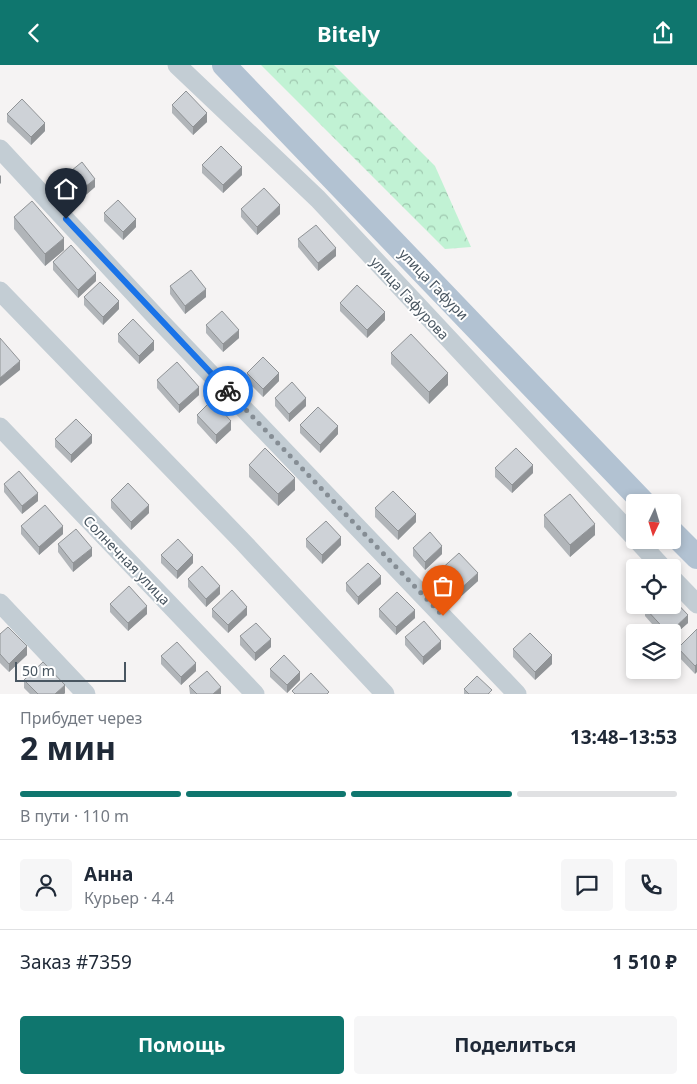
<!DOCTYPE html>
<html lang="ru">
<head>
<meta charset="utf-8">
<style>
	:root { --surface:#fff; --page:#f6f6f7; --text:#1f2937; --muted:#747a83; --line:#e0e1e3; --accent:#0f766e }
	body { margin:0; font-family:"Noto Sans",sans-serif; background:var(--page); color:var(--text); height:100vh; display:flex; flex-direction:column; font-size:19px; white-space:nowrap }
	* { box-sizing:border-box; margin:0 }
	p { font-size:16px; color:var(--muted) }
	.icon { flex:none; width:28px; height:28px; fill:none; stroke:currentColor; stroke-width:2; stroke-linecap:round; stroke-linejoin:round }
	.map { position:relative; height:629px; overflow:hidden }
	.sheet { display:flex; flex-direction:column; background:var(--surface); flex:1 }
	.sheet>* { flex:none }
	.needle { width:32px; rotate:184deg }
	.tools { position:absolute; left:626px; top:429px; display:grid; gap:10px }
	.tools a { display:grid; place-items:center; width:55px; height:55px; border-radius:5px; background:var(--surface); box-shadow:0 2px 8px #0003; font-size:25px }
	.scale { position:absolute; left:15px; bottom:12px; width:111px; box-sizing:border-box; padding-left:5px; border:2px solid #495661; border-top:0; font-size:14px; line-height:18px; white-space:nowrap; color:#495661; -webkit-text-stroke:4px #fff; paint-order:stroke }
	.pin { position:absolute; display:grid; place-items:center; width:42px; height:42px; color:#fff; margin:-51px -21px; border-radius:50% 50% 50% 0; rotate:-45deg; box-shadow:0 0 5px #0007 }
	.pin .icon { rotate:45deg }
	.courier { position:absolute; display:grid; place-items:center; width:50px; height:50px; margin:-25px; border:4px solid #1a73e8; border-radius:50%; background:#fff; color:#222; box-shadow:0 1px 6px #0007 }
	.summary em { font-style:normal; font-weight:700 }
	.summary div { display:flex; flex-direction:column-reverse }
	.summary { display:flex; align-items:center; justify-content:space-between; height:85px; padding:0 20px }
	h1 { font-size:32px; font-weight:700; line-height:38px }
	.bar { display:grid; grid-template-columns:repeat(4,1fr); gap:8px 5px; align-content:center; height:60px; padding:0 20px }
	.bar i { height:6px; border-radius:4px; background:var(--line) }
	.bar .current { background:var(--accent) }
	.bar p { grid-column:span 4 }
	.line { display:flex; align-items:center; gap:12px; padding:0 20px; border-top:1px solid var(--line) }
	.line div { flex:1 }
	.round { display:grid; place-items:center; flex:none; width:52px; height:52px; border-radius:5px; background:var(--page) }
	.primary-button { display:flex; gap:10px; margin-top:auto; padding:10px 20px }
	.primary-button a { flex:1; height:58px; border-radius:5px; background:var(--accent); color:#fff; font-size:20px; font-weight:700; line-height:58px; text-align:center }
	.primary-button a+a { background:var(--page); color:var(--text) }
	header { display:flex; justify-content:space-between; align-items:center; height:65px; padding:0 20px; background:var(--accent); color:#fff; font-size:22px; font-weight:700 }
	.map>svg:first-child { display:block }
	.forest { fill:url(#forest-crowns) }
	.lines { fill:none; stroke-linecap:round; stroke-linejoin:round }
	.minor { stroke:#c3cdd4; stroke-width:19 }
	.major { stroke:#b2c2d2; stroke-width:24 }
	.wall { fill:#b1b5b9 }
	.shaded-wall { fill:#909396 }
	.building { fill:#ced2d7; stroke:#909396 }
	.done { stroke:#858d94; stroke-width:5; stroke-dasharray:0 9 }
	.route { stroke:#1a73e8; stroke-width:6 }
	.labels { text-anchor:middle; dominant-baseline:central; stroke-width:4; stroke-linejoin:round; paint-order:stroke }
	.street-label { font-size:14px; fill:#495661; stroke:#fff }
</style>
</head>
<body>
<header><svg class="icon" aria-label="back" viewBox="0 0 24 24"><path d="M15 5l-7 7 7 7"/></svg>Bitely<svg class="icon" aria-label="share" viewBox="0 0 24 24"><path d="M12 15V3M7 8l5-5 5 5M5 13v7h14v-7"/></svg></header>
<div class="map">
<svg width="697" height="629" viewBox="0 0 697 629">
	<defs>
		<pattern id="forest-crowns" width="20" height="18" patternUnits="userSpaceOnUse" patternTransform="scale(1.25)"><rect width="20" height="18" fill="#c1f2d4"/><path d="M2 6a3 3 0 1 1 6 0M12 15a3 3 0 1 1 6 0" fill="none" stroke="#9fc7af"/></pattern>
	</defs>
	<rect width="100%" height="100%" fill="#f5f3f3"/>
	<path class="forest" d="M261,0H334L435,101L471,182L445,184Z"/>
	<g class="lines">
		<path class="minor" d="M177,0L318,134L635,473
			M0,84L157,253L517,629
			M0,226L242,476L385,629
			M0,362L255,629
			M637,475L662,502
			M672,513L697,539
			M0,538L86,629"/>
		<path class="major" d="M224,0L644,438
			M672,467L697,492"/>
	</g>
	<path class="wall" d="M172,40L207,57L193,70L172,48Z
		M7,49L45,66L31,80L7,57Z
		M202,100L242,110L223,128L202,108Z
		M66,110L95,122L80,135L66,118Z
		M241,144L280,149L257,170L241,152Z
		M104,148L136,162L123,175L104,156Z
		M14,152L64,185L45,201L14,164Z
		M298,174L336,191L318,206L298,182Z
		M53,197L96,216L78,233L53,205Z
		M170,221L206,232L185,249L170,229Z
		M84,232L119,244L103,260L84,240Z
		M340,238L385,255L367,273L340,246Z
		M206,260L239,273L223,287L206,268Z
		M118,269L154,285L139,299L118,277Z
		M391,288L448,320L429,339L391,299Z
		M247,308L279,316L263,332L247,316Z
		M157,315L199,330L179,348L157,323Z
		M275,333L306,341L289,357L275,341Z
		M197,350L231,365L216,379L197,358Z
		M300,360L338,369L320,388L300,368Z
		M55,374L92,378L71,398L55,382Z
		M249,400L295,425L278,441L249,412Z
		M495,403L533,408L512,428L495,412Z
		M4,419L38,436L22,449L4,427Z
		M111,435L149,448L131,465L111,443Z
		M375,443L416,457L398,475L375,452Z
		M544,450L595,470L570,492L544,462Z
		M21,461L63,469L39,490L21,469Z
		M306,474L341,480L322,499L306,482Z
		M58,479L92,491L73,507L58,487Z
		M413,483L442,489L425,505L413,491Z
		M161,490L193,498L177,514L161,498Z
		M438,507L478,516L457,535L438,515Z
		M188,514L220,529L206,542L188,522Z
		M346,518L381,519L358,540L346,526Z
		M110,539L147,549L128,566L110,547Z
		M645,543L688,558L672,572V568H660L645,551Z
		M212,544L247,550L228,568L212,552Z
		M379,544L415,553L396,570L379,552Z
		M697,564L695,609L678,591V583Z
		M0,569L27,590L9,607L0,598Z
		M240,571L271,582L255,596L240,580Z
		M405,572L441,584L423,600L405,580Z
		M513,584L552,599L535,615L513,592Z
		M161,591L196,606L181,620L161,599Z
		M270,604L300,615L287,628L270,612Z
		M24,615L65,628L64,629H30L24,623Z
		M189,621L221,629H190Z
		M464,624L492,629H464Z"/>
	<path class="shaded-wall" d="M207,48V57L193,70V62Z
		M45,58V66L31,80V72Z
		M242,102V110L223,128V120Z
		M1,110V118L0,119V111Z
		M95,114V122L80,135V126Z
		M280,140V149L257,170V162Z
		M136,154V162L123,175V167Z
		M64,173V185L45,201V189Z
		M336,183V191L318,206V198Z
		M96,208V216L78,233V225Z
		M206,224V232L185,249V241Z
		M119,236V244L103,260V252Z
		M385,247V255L367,273V265Z
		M239,265V273L223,287V279Z
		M154,276V285L139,299V291Z
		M20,296V305L0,321V313Z
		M279,308V316L263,332V324Z
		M448,308V320L429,339V327Z
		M199,322V330L179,348V340Z
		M306,333V341L289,357V349Z
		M231,356V365L216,379V370Z
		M338,361V369L320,388V380Z
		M92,370V378L71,398V390Z
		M533,400V408L512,428V420Z
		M295,413V425L278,441V429Z
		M38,428V436L22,449V441Z
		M149,440V448L131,465V457Z
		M416,449V457L398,475V466Z
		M595,459V470L570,492V480Z
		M63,461V469L39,490V482Z
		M341,472V480L322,499V490Z
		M442,481V489L425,505V497Z
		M92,483V491L73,507V498Z
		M193,490V498L177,514V506Z
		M478,508V516L457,535V527Z
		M381,511V519L358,540V532Z
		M220,521V529L206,542V534Z
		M147,541V549L128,566V558Z
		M247,542V550L228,568V560Z
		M415,545V553L396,570V562Z
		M688,550V558L672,572V568H669Z
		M271,574V582L255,596V588Z
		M441,576V584L423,600V592Z
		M27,581V590L9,607V599Z
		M552,590V599L535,615V607Z
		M196,598V606L181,620V612Z
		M697,599V607L695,609V601Z
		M300,607V615L287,628V620Z
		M65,620V628L64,629H55Z
		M221,622V629H213Z"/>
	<path class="building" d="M186,26L207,48L193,62L172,40Z
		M22,34L45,58L31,72L7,49Z
		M221,81L242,102L223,120L202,100Z
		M82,97L95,114L80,126L66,110Z
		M264,123L280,140L257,162L241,144Z
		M118,135L136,154L123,167L104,148Z
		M32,136L64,173L45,189L14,152Z
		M316,160L336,183L318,198L298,174Z
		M71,180L96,208L78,225L53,197Z
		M191,205L206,224L185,241L170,221Z
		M100,217L119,236L103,252L84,232Z
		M357,220L385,247L367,265L340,238Z
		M222,246L239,265L223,279L206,260Z
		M133,254L154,276L139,291L118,269Z
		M411,269L448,308L429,327L391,288Z
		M0,273L20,296L0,313Z
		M263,292L279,308L263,324L247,308Z
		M177,297L199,322L179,340L157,315Z
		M292,317L306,333L289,349L275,333Z
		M212,335L231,356L216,370L197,350Z
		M318,342L338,361L320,380L300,360Z
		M76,354L92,370L71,390L55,374Z
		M265,383L295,413L278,429L249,400Z
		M516,383L533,400L512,420L495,403Z
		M19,406L38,428L22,441L4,419Z
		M128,418L149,440L131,457L111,435Z
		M393,426L416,449L398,466L375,443Z
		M570,429L595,459L570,480L544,450Z
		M45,440L63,461L39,482L21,461Z
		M326,456L341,472L322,490L306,474Z
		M76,464L92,483L73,498L58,479Z
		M430,467L442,481L425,497L413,483Z
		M178,474L193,490L177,506L161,490Z
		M459,488L478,508L457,527L438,507Z
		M368,498L381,511L358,532L346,518Z
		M202,501L220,521L206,534L188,514Z
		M129,521L147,541L128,558L110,539Z
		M232,525L247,542L228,560L212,544Z
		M397,527L415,545L396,562L379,544Z
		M672,533L688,550L669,568H668L645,543L648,540H672Z
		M424,556L441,576L423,592L405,572Z
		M256,558L271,574L255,588L240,571Z
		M8,562L27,581L9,599L0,589V569Z
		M697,564V599L695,601L678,583Z
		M530,568L552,590L535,607L513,584Z
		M177,577L196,598L181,612L161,591Z
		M284,590L300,607L287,620L270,604Z
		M43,597L65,620L55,629H38L24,615Z
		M207,606L221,622L213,629H197L189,621Z
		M311,608L329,627L327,629H295L292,626Z
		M477,611L492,625L488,629H469L464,624Z"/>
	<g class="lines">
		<path class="done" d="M228,326L443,551"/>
		<path class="route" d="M66,154L228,326"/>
	</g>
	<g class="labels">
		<g class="street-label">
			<text transform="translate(434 219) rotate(46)">улица Гафури</text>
			<text transform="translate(410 233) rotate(47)">улица Гафурова</text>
			<text transform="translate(127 495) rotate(46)">Солнечная улица</text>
		</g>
	</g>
</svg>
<div class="tools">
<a><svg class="needle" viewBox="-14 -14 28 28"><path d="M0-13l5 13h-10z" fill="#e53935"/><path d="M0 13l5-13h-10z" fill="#747a83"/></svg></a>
<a><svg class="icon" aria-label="locate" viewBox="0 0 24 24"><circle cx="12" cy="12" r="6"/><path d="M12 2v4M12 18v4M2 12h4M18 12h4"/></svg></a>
<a><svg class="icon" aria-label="layers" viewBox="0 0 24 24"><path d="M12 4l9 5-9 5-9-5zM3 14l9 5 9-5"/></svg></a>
</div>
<div class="scale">50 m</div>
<div class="pin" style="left:443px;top:551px;background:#ea580c"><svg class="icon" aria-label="bag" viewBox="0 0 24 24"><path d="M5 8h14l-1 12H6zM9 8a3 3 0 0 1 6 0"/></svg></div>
<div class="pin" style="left:66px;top:154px;background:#1f2937"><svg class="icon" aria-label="home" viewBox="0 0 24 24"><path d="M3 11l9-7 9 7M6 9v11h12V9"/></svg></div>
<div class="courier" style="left:228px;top:326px"><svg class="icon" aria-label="bike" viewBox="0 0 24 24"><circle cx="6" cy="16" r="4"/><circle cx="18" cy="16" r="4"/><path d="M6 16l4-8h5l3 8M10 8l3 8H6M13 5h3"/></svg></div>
</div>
<section class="sheet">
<div class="summary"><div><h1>2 мин</h1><p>Прибудет через</p></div><em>13:48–13:53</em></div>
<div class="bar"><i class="current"></i><i class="current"></i><i class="current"></i><i></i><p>В пути · 110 m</p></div>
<div class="line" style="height:90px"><a class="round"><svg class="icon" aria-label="person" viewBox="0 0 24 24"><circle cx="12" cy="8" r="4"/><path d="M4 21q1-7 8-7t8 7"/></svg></a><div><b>Анна</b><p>Курьер · 4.4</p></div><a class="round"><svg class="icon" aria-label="chat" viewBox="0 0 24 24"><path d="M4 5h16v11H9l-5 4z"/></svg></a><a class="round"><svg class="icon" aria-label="phone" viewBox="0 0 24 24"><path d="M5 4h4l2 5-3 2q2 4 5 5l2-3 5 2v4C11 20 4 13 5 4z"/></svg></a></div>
<div class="line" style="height:65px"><div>Заказ #7359</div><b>1 510 ₽</b></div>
<div class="primary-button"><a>Помощь</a><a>Поделиться</a></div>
</section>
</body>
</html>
